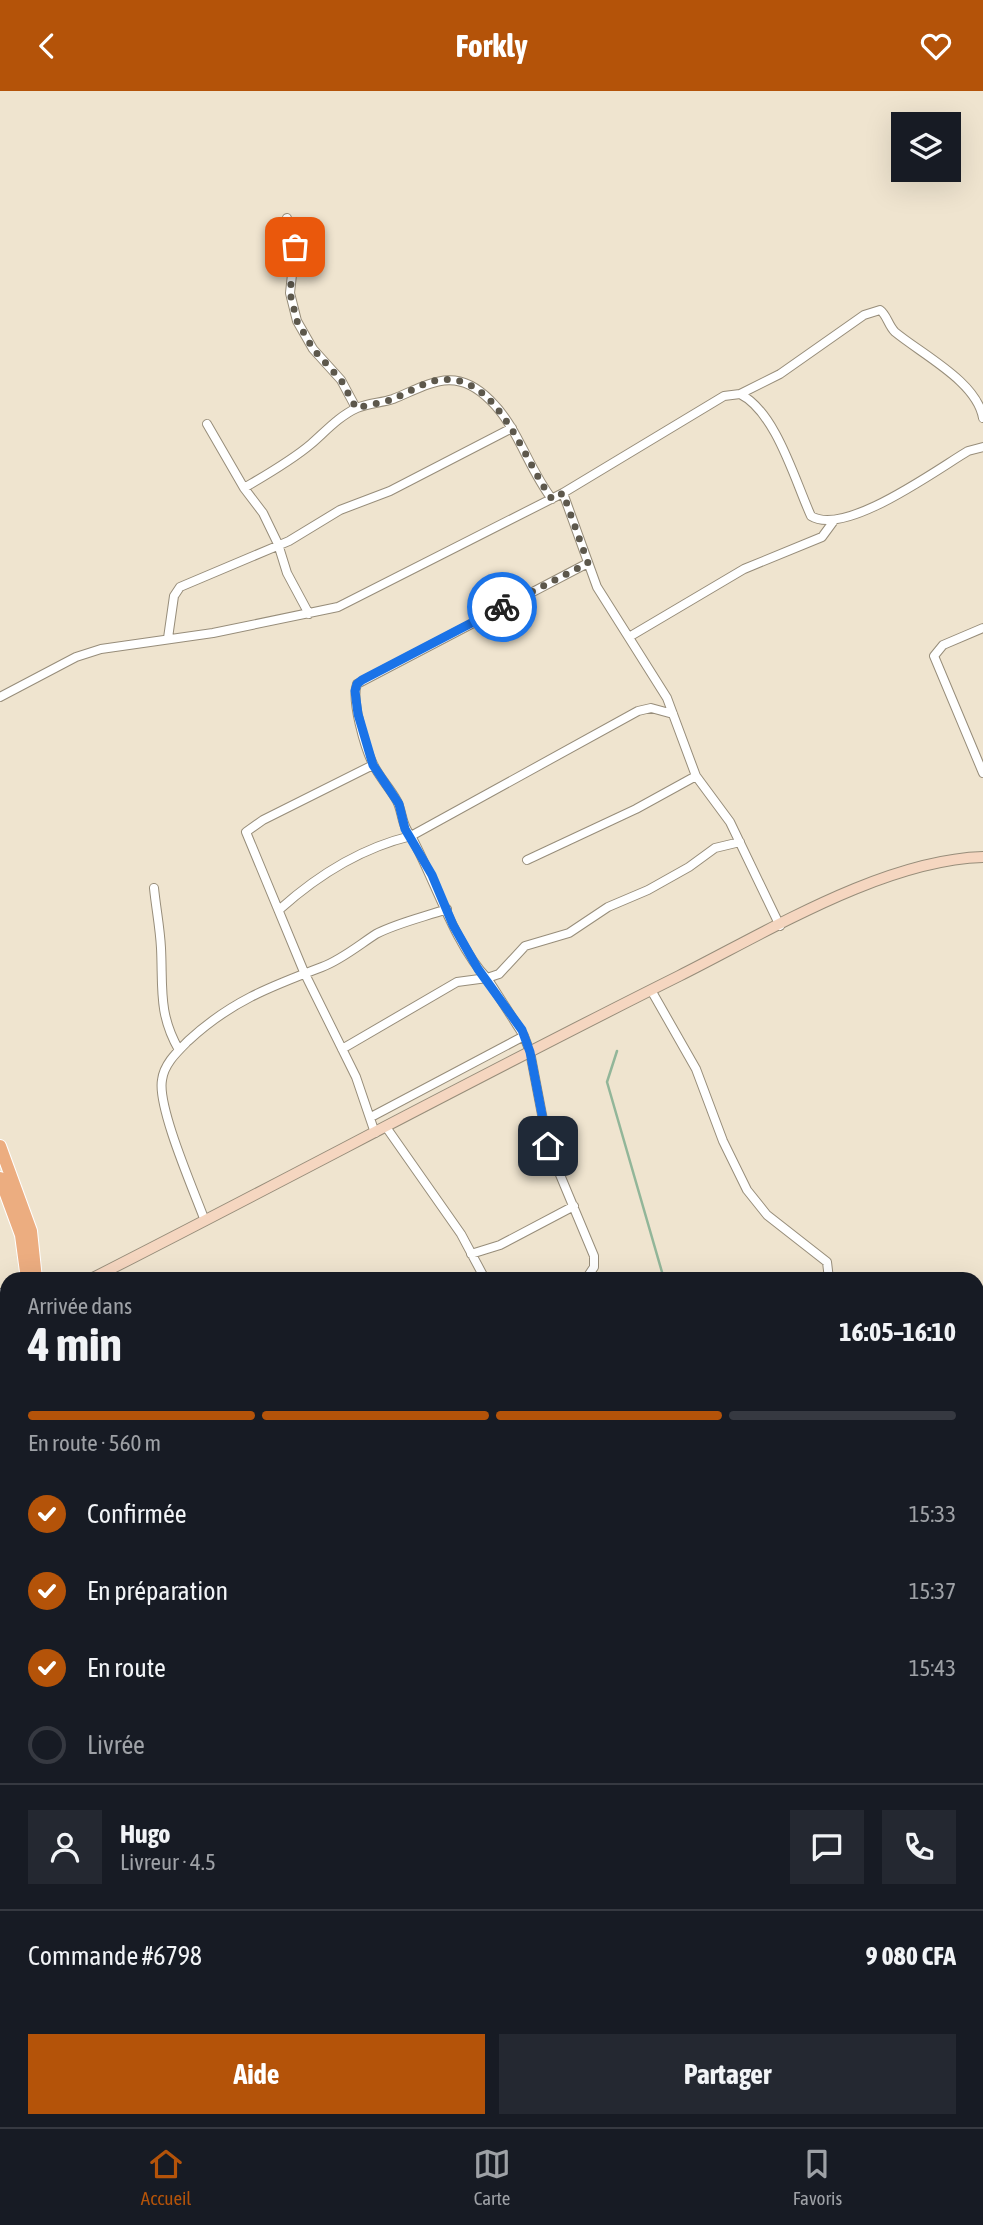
<!DOCTYPE html>
<html lang="fr">
<head>
<meta charset="utf-8">
<style>
	:root { --surface:#171b24; --page:#242831; --text:#f1f3f6; --muted:#9ea1a6; --line:#363941; --accent:#b45309 }
	body { margin:0; font-family:"Asap Condensed",sans-serif; background:var(--page); color:var(--text); height:100vh; display:flex; flex-direction:column; font-size:26px; white-space:nowrap }
	* { box-sizing:border-box; margin:0 }
	p { font-size:23px; color:var(--muted) }
	.icon { flex:none; width:38px; height:38px; fill:none; stroke:currentColor; stroke-width:2; stroke-linecap:round; stroke-linejoin:round }
	.map { position:relative; flex:1; overflow:hidden }
	.drawer { position:absolute; left:0px; top:1181px; width:984px; height:856px; display:flex; flex-direction:column; background:var(--surface); border-radius:21px 21px 0 0; box-shadow:0 7px 28px #0002 }
	.drawer>* { flex:none }
	.controls { position:absolute; left:891px; top:21px; display:grid; gap:14px }
	.controls a { display:grid; place-items:center; width:70px; height:70px; border-radius:0px; background:var(--surface); box-shadow:0 7px 28px #0002; font-size:35px }
	.pin { position:absolute; display:grid; place-items:center; width:60px; height:60px; color:#fff; margin:-30px; border-radius:14px; box-shadow:0 4px 10px #0006 }
	.courier { position:absolute; display:grid; place-items:center; width:70px; height:70px; margin:-35px; border:5px solid #1a73e8; border-radius:50%; background:#fff; color:#222; box-shadow:0 2px 9px #0007 }
	.headline em { font-style:normal; font-weight:700 }
	.headline div { display:flex; flex-direction:column-reverse }
	.headline { display:flex; align-items:center; justify-content:space-between; height:119px; padding:0 28px }
	h1 { font-size:46px; font-weight:700; line-height:52px }
	.bar { display:grid; grid-template-columns:repeat(4,1fr); gap:10px 7px; align-content:center; height:84px; padding:0 28px }
	.bar i { height:9px; border-radius:5px; background:var(--line) }
	.bar .on { background:var(--accent) }
	.bar p { grid-column:span 4 }
	.line { display:flex; align-items:center; gap:18px; padding:0 28px; border-top:2px solid var(--line) }
	.line div { flex:1 }
	.round { display:grid; place-items:center; flex:none; width:74px; height:74px; border-radius:0px; background:var(--page) }
	ol { padding:0 28px; list-style:none }
	li { display:flex; align-items:center; gap:21px; height:77px }
	li p { margin-inline-start:auto }
	li .icon { padding:7px; border-radius:50%; background:var(--accent); color:#fff; stroke-width:4 }
	li:last-child { color:var(--muted) }
	li i { width:38px; height:38px; border:4px solid var(--line); border-radius:50% }
	.cta { display:flex; gap:14px; margin-top:auto; padding:14px 28px }
	.cta a { flex:1; height:80px; border-radius:0px; background:var(--accent); color:#fff; font-size:28px; font-weight:700; line-height:80px; text-align:center }
	.cta a+a { background:var(--page); color:var(--text) }
	header { display:flex; justify-content:space-between; align-items:center; height:91px; padding:0 28px; background:var(--accent); color:#fff; font-size:32px; font-weight:700 }
	.menu { display:flex; justify-content:space-around; align-items:center; height:98px; border-top:2px solid var(--line); background:var(--surface); font-size:19px; color:var(--muted) }
	.menu a { display:grid; justify-items:center; gap:4px }
	.menu .on { color:var(--accent) }
	.map>svg:first-child { display:block }
	.lines { fill:none; stroke-linecap:round; stroke-linejoin:round }
	.stream { stroke:#92b699; stroke-width:2.5 }
	.street-casing { stroke:#978d7a; stroke-width:10 }
	.secondary-casing { stroke:#978d7a; stroke-width:12 }
	.primary-casing { stroke:#fff; stroke-width:14 }
	.street { stroke:#fff; stroke-width:8 }
	.secondary { stroke:#f5d6c0; stroke-width:10 }
	.primary { stroke:#ecad80; stroke-width:12 }
	.done { stroke:#5d584c; stroke-width:7; stroke-dasharray:0 12.6 }
	.route { stroke:#1a73e8; stroke-width:9 }
</style>
</head>
<body>
<header><svg class="icon" aria-label="back" viewBox="0 0 24 24"><path d="M15 5l-7 7 7 7"/></svg>Forkly<svg class="icon" aria-label="heart" viewBox="0 0 24 24"><path d="M12 20l-8-8c-3-5 5-10 8-4 3-6 11-1 8 4z"/></svg></header>
<div class="map">
<svg width="983" height="2036" viewBox="0 0 983 2036">
	<rect width="100%" height="100%" fill="#efe4cf"/>
	<g class="lines">
		<path class="stream" d="M617,960L607,991L664,1188
			M976,1592L983,1600"/>
		<g class="street-casing">
			<path id="street" d="M287,127L295,156L290,202L297,230L313,258L341,289L356,317
				M740,303L780,283L864,224L880,219C887,224 888,234 895,241C923,264 977,291 983,327
				M207,333L244,397L263,422L278,453L287,482L309,523
				M244,397C266,384 291,370 311,353C325,341 339,325 357,317C368,312 381,312 393,308C430,293 455,274 490,309C518,336 528,377 552,408
				M563,402L597,496L667,607L696,685L730,731L780,835
				M983,537L943,554L934,565L983,682
				M629,546L744,478L822,446L833,431
				M168,547L174,505L180,496L289,450L340,419L390,400L512,337
				M0,606L76,566L101,558L213,542L338,516L563,402L724,305L740,303C776,321 795,390 811,425C845,446 936,379 968,360L983,356
				M673,623L651,617L638,620L411,745C433,785 456,856 487,887L499,883L525,855L569,842L608,816L648,799L689,776L715,757L740,751
				M373,674L263,729L246,741L304,881L356,986L375,1042
				M527,769L636,718L696,685
				M154,797C156,817 160,837 161,857C163,896 158,923 179,959
				M280,818C318,784 361,757 411,745C401,734 403,722 397,710C390,697 379,686 373,673C365,657 351,609 357,593L588,472
				M651,899L696,978L723,1050L747,1099L767,1124L827,1171L829,1188
				M342,958L457,891L487,887L524,945L530,961L548,1055L594,1165V1176L586,1188
				M371,1026L524,945
				M386,1036L461,1143L485,1188
				M205,1130C194,1100 157,1016 162,989C164,973 177,961 188,950C230,911 269,896 322,876C341,869 359,854 376,843C397,832 424,826 447,818
				M471,1163L500,1154L574,1115
				M0,1202L7,1201
				M0,1299L7,1294
				M976,1352L983,1351
				M0,1370L7,1394
				M0,1436L7,1429
				M0,1558H7
				M0,1869L7,1868
				M117,2030L119,2036
				M684,2030L685,2036"/>
		</g>
		<g class="secondary-casing">
			<path id="secondary" d="M73,1188H88
				M91,1188C288,1088 482,983 679,885C767,841 883,769 983,766"/>
		</g>
		<g class="primary-casing">
			<path id="primary" d="M0,1055L31,1140L36,1188
				M0,1087L21,1144L27,1188
				M0,1268L7,1255
				M0,1288L7,1278"/>
		</g>
		<use href="#street" class="street"/>
		<use href="#secondary" class="secondary"/>
		<use href="#primary" class="primary"/>
	</g>
	<g class="lines">
		<path class="done" d="M295,156L290,202L297,230L313,258L341,289L356,317C368,314 382,312 393,308C408,302 423,291 439,289C498,280 524,371 552,408L563,402L588,472L502,516"/>
		<path class="route" d="M502,516L362,589L357,593L355,600L358,623L373,674L399,713L405,738L432,784L453,834L478,878L522,939L530,961L548,1055"/>
	</g>
</svg>
<div class="controls">
<a><svg class="icon" aria-label="layers" viewBox="0 0 24 24"><path d="M12 4l9 5-9 5-9-5zM3 14l9 5 9-5"/></svg></a>
</div>
<div class="pin" style="left:295px;top:156px;background:#ea580c"><svg class="icon" aria-label="bag" viewBox="0 0 24 24"><path d="M5 8h14l-1 12H6zM9 8a3 3 0 0 1 6 0"/></svg></div>
<div class="pin" style="left:548px;top:1055px;background:#1f2937"><svg class="icon" aria-label="home" viewBox="0 0 24 24"><path d="M3 11l9-7 9 7M6 9v11h12V9"/></svg></div>
<div class="courier" style="left:502px;top:516px"><svg class="icon" aria-label="bike" viewBox="0 0 24 24"><circle cx="6" cy="16" r="4"/><circle cx="18" cy="16" r="4"/><path d="M6 16l4-8h5l3 8M10 8l3 8H6M13 5h3"/></svg></div>
<section class="drawer">
<div class="headline"><div><h1>4 min</h1><p>Arrivée dans</p></div><em>16:05–16:10</em></div>
<div class="bar"><i class="on"></i><i class="on"></i><i class="on"></i><i></i><p>En route · 560 m</p></div>
<ol>
<li><svg class="icon" aria-label="check" viewBox="0 0 24 24"><path d="M5 12l5 5 9-10"/></svg>Confirmée<p>15:33</p></li>
<li><svg class="icon" aria-label="check" viewBox="0 0 24 24"><path d="M5 12l5 5 9-10"/></svg>En préparation<p>15:37</p></li>
<li><svg class="icon" aria-label="check" viewBox="0 0 24 24"><path d="M5 12l5 5 9-10"/></svg>En route<p>15:43</p></li>
<li><i></i>Livrée</li>
</ol>
<div class="line" style="height:126px"><a class="round"><svg class="icon" aria-label="person" viewBox="0 0 24 24"><circle cx="12" cy="8" r="4"/><path d="M4 21q1-7 8-7t8 7"/></svg></a><div><b>Hugo</b><p>Livreur · 4.5</p></div><a class="round"><svg class="icon" aria-label="chat" viewBox="0 0 24 24"><path d="M4 5h16v11H9l-5 4z"/></svg></a><a class="round"><svg class="icon" aria-label="phone" viewBox="0 0 24 24"><path d="M5 4h4l2 5-3 2q2 4 5 5l2-3 5 2v4C11 20 4 13 5 4z"/></svg></a></div>
<div class="line" style="height:91px"><div>Commande #6798</div><b>9 080 CFA</b></div>
<div class="cta"><a>Aide</a><a>Partager</a></div>
</section>
</div>
<nav class="menu">
<a class="on"><svg class="icon" aria-label="home" viewBox="0 0 24 24"><path d="M3 11l9-7 9 7M6 9v11h12V9"/></svg>Accueil</a>
<a><svg class="icon" aria-label="map" viewBox="0 0 24 24"><path d="M3 6l6-2 6 2 6-2v14l-6 2-6-2-6 2zM9 4v14M15 6v14"/></svg>Carte</a>
<a><svg class="icon" aria-label="saved" viewBox="0 0 24 24"><path d="M7 4h10v16l-5-4-5 4z"/></svg>Favoris</a>
</nav>
</body>
</html>
